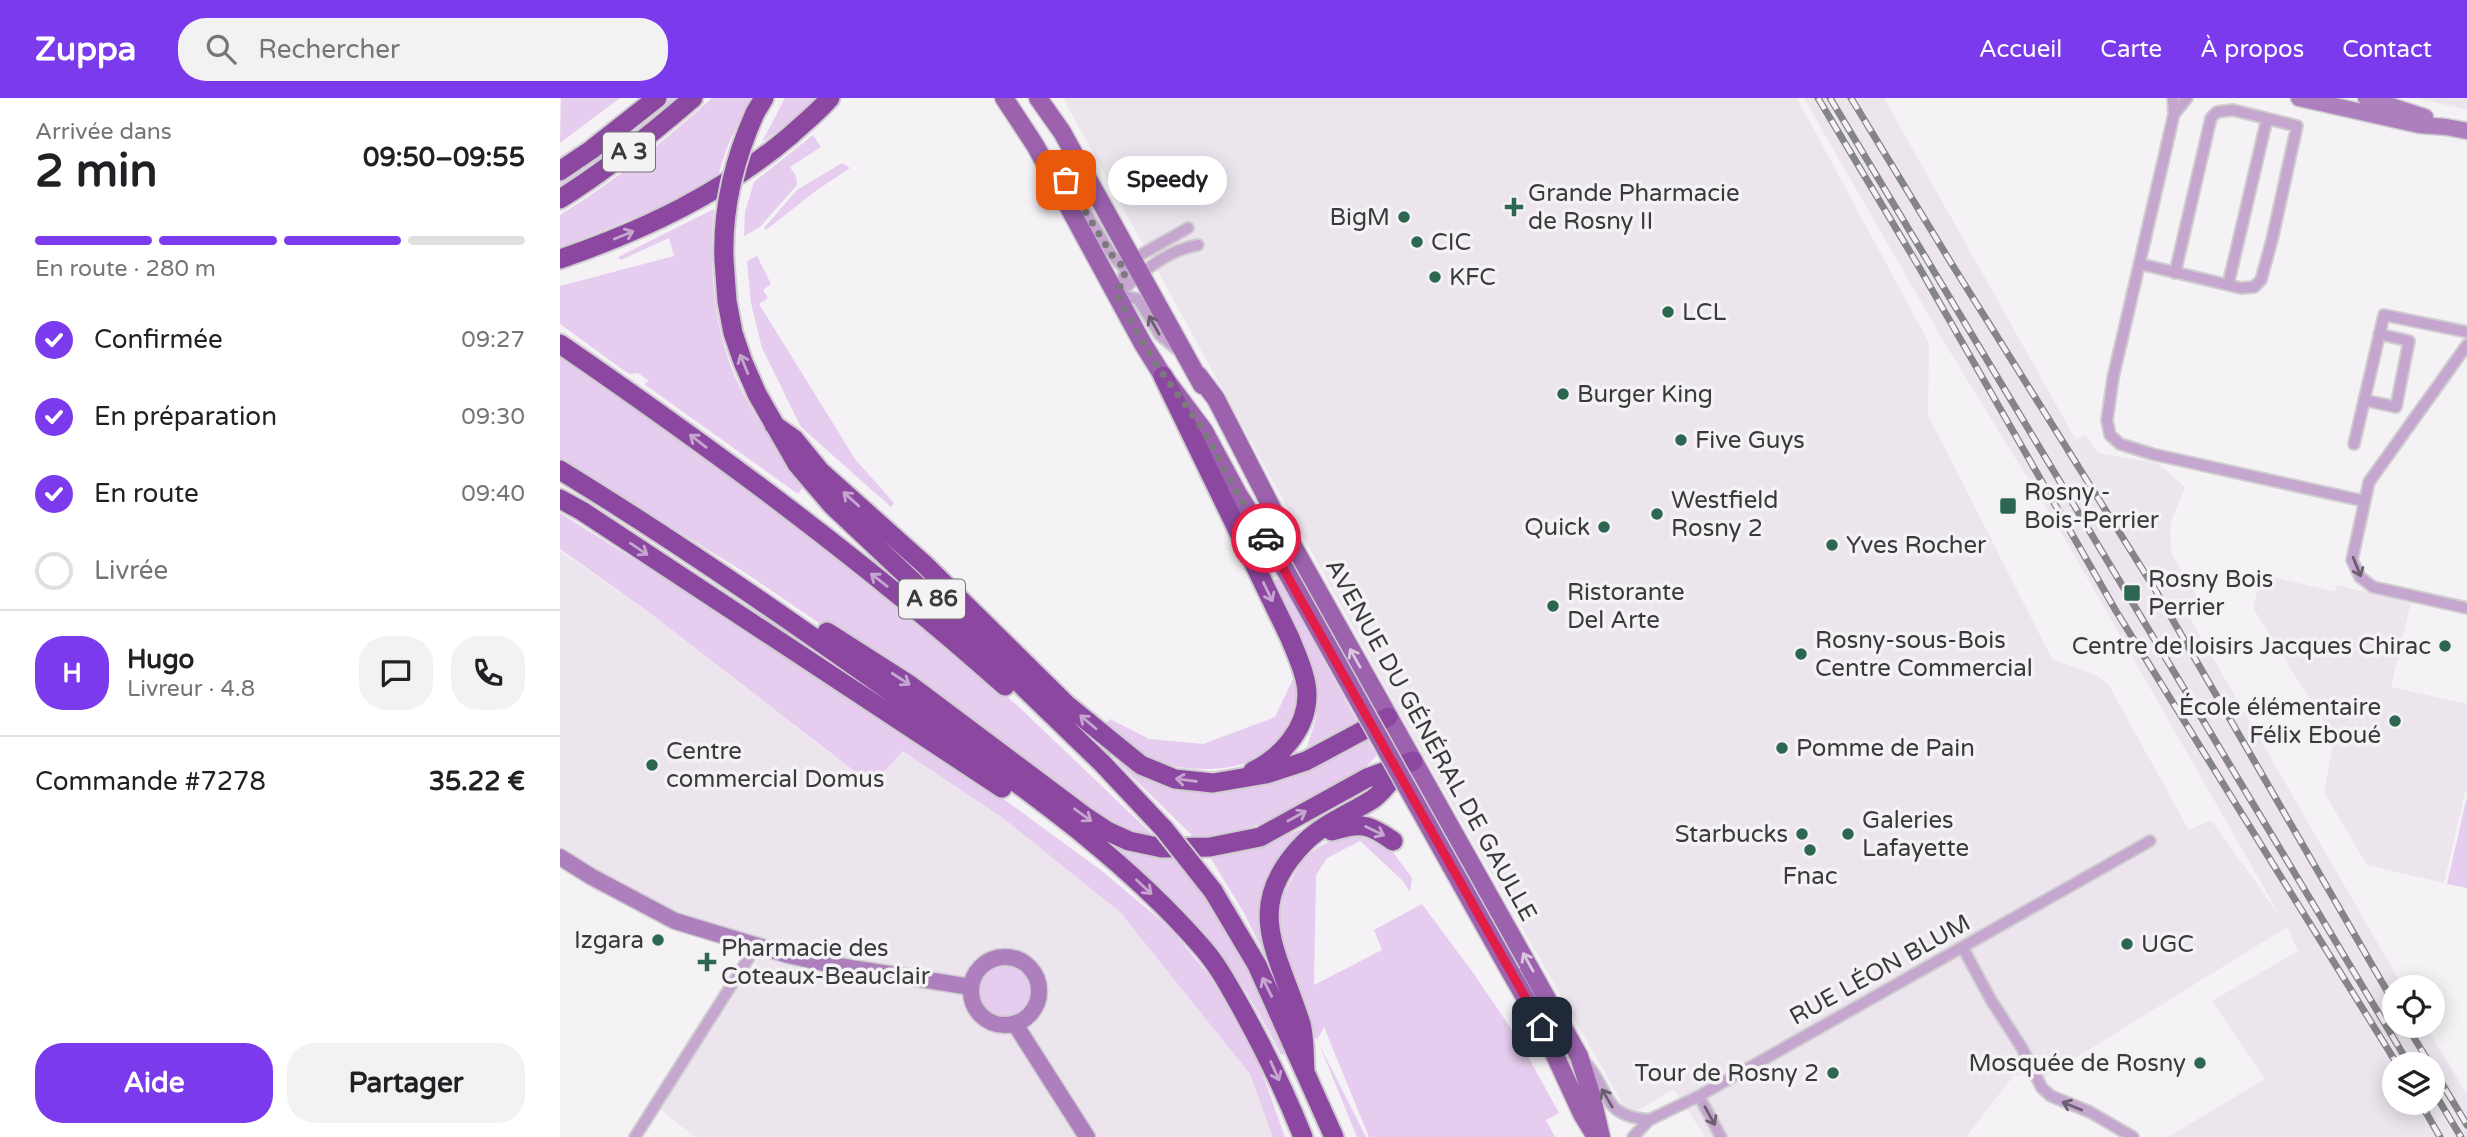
<!DOCTYPE html>
<html lang="fr">
<head>
<meta charset="utf-8">
<style>
	:root { --surface:#fff; --page:#f2f2f2; --text:#202124; --muted:#757577; --line:#e0e0e0; --accent:#7c3aed }
	body { margin:0; font-family:"Varela Round",sans-serif; background:var(--page); color:var(--text); height:100vh; display:flex; flex-direction:column; font-size:26px; white-space:nowrap }
	* { box-sizing:border-box; margin:0 }
	p { font-size:23px; color:var(--muted) }
	.icon { flex:none; width:38px; height:38px; fill:none; stroke:currentColor; stroke-width:2; stroke-linecap:round; stroke-linejoin:round }
	.map { position:relative; flex:1; overflow:hidden }
	.sheet { display:flex; flex-direction:column; background:var(--surface); width:560px }
	.sheet>* { flex:none }
	.controls { position:absolute; left:1822px; top:877px; display:grid; gap:14px }
	.controls a { display:grid; place-items:center; width:63px; height:63px; border-radius:50%; background:var(--surface); box-shadow:0 4px 18px #0003; font-size:35px }
	.pin { position:absolute; display:grid; place-items:center; width:60px; height:60px; color:#fff; margin:-30px; border-radius:14px; box-shadow:0 4px 10px #0006 }
	.courier { position:absolute; display:grid; place-items:center; width:70px; height:70px; margin:-35px; border:5px solid #e11d48; border-radius:50%; background:#fff; color:#222; box-shadow:0 2px 9px #0007 }
	.bubble { position:absolute; height:49px; border-radius:24px; background:var(--surface); box-shadow:0 4px 18px #0003; font-size:23px; font-weight:700; line-height:49px; text-align:center }
	.overview em { font-style:normal; font-weight:700 }
	.overview div { display:flex; flex-direction:column-reverse }
	.overview { display:flex; align-items:center; justify-content:space-between; height:119px; padding:0 35px }
	h1 { font-size:46px; font-weight:700; line-height:52px }
	.bar { display:grid; grid-template-columns:repeat(4,1fr); gap:10px 7px; align-content:center; height:84px; padding:0 35px }
	.bar i { height:9px; border-radius:5px; background:var(--line) }
	.bar .active { background:var(--accent) }
	.bar p { grid-column:span 4 }
	.line { display:flex; align-items:center; gap:18px; padding:0 35px; border-top:2px solid var(--line) }
	.line div { flex:1 }
	.round { display:grid; place-items:center; flex:none; width:74px; height:74px; border-radius:28px; background:var(--page) }
	ol { padding:0 35px; list-style:none }
	li { display:flex; align-items:center; gap:21px; height:77px }
	li p { margin-inline-start:auto }
	li .icon { padding:7px; border-radius:50%; background:var(--accent); color:#fff; stroke-width:4 }
	li:last-child { color:var(--muted) }
	li i { width:38px; height:38px; border:4px solid var(--line); border-radius:50% }
	.cta { display:flex; gap:14px; margin-top:auto; padding:14px 35px }
	.cta a { flex:1; height:80px; border-radius:28px; background:var(--accent); color:#fff; font-size:28px; font-weight:700; line-height:80px; text-align:center }
	.cta a+a { background:var(--page); color:var(--text) }
	header { display:flex; align-items:center; gap:42px; box-sizing:border-box; height:98px; padding:0 35px; background:var(--accent); color:#fff }
	header strong { font-size:33px }
	nav { display:flex; gap:38px; margin-inline-start:auto; font-size:24px }
	.search { width:490px; height:63px; background:var(--page); display:flex; align-items:center; gap:18px; box-sizing:border-box; padding:0 24px; border-radius:28px; color:var(--muted); font-size:26px }
	main { display:flex; flex:1; min-height:0 }
	.map>svg:first-child { display:block }
	.built { fill:#ece5ee; fill-rule:evenodd }
	.green { fill:#e6ccee }
	.lines { fill:none; stroke-linecap:round; stroke-linejoin:round }
	.street-casing { stroke:#cfcdd0; stroke-width:14 }
	.secondary-casing { stroke:#cfcdd0; stroke-width:19 }
	.primary-casing { stroke:#cfcdd0; stroke-width:21 }
	.highway-casing { stroke:#cfcdd0; stroke-width:23 }
	.street { stroke:#c5a6cf; stroke-width:10 }
	.secondary { stroke:#ad7fbc; stroke-width:16 }
	.primary { stroke:#9c62ae; stroke-width:18 }
	.highway { stroke:#8c48a1; stroke-width:19 }
	.rail-casing { stroke:#858486; stroke-width:7 }
	.rail { stroke:#f4f2f5; stroke-width:4.5; stroke-dasharray:13; stroke-linecap:butt }
	.primary-bridge-casing { stroke:#cfcdd0; stroke-width:21; stroke-linecap:butt }
	.highway-bridge-casing { stroke:#cfcdd0; stroke-width:23; stroke-linecap:butt }
	.primary-bridge { stroke:#9c62ae; stroke-width:18 }
	.highway-bridge { stroke:#8c48a1; stroke-width:19 }
	.oneway { stroke:#c5a6cf }
	.oneway2 { stroke:#6b5f6f }
	.oneway3 { stroke:#dac7e0 }
	.done { stroke:#7b7a7c; stroke-width:7; stroke-dasharray:0 12.6 }
	.route { stroke:#e11d48; stroke-width:9 }
	.poi-dot { fill:#2d6751; stroke:#f4f2f5; stroke-width:2.5 }
	.labels { text-anchor:middle; dominant-baseline:central; stroke-width:7; stroke-linejoin:round; paint-order:stroke }
	.shield { fill:#f4f2f5; stroke:#727073; stroke-width:2 }
	.shield-label { font-size:23px; font-weight:bold; fill:#3a393b }
	.poi-label { font-size:24px; fill:#3a393b; stroke:#f4f2f5; text-anchor:start }
	.street-label { font-size:24px; fill:#3a393b; stroke:#f4f2f5 }
</style>
</head>
<body>
<header>
<strong>Zuppa</strong>
<div class="search"><svg class="icon" aria-label="search" viewBox="0 0 24 24"><circle cx="10" cy="10" r="6"/><path d="M15 15l6 6"/></svg>Rechercher</div>
<nav><a>Accueil</a><a>Carte</a><a>À propos</a><a>Contact</a></nav>
</header>
<main>
<section class="sheet">
<div class="overview"><div><h1>2 min</h1><p>Arrivée dans</p></div><em>09:50–09:55</em></div>
<div class="bar"><i class="active"></i><i class="active"></i><i class="active"></i><i></i><p>En route · 280 m</p></div>
<ol>
<li><svg class="icon" aria-label="check" viewBox="0 0 24 24"><path d="M5 12l5 5 9-10"/></svg>Confirmée<p>09:27</p></li>
<li><svg class="icon" aria-label="check" viewBox="0 0 24 24"><path d="M5 12l5 5 9-10"/></svg>En préparation<p>09:30</p></li>
<li><svg class="icon" aria-label="check" viewBox="0 0 24 24"><path d="M5 12l5 5 9-10"/></svg>En route<p>09:40</p></li>
<li><i></i>Livrée</li>
</ol>
<div class="line" style="height:126px"><b class="round" style="background:var(--accent);color:#fff">H</b><div><b>Hugo</b><p>Livreur · 4.8</p></div><a class="round"><svg class="icon" aria-label="chat" viewBox="0 0 24 24"><path d="M4 5h16v11H9l-5 4z"/></svg></a><a class="round"><svg class="icon" aria-label="phone" viewBox="0 0 24 24"><path d="M5 4h4l2 5-3 2q2 4 5 5l2-3 5 2v4C11 20 4 13 5 4z"/></svg></a></div>
<div class="line" style="height:91px"><div>Commande #7278</div><b>35.22 €</b></div>
<div class="cta"><a>Aide</a><a>Partager</a></div>
</section>
<div class="map">
<svg width="1907" height="1039" viewBox="0 0 1907 1039">
	<rect width="100%" height="100%" fill="#f4f2f5"/>
	<path class="built" d="M503,0H1237L1369,245L1368,317L1492,561L1536,577L1548,586L1629,732L1651,722L1722,821L1505,441L1384,244L1244,0H1324L1516,342L1526,337L1538,355L1597,365L1625,389L1610,427L1611,455L1636,496L1630,520L1843,889H1834V928H1866L1907,997V1039H1608L1705,981L1652,903L1738,853L1727,829L1485,979L1454,977L1406,1039H1145L1114,991L1069,1017L842,619ZM1834,966H1872V1004H1834Z
		M1857,0H1907V12Z
		M0,453L86,512L311,687L343,653L443,720L560,814L690,976L716,1039H135L100,1011L200,858L34,792L0,770Z
		M1701,476L1775,494L1777,487L1851,505L1831,589L1907,606V694H1905L1884,785L1807,767L1764,694L1774,640L1693,510Z"/>
	<path class="green" d="M1,0H60L0,45Z
		M110,0H120L84,33L0,92V84L53,47Z
		M152,0H193C177,26 165,50 158,79L103,108L0,150V117C55,83 104,43 152,0Z
		M225,0H257L225,28L202,44Z
		M253,37L261,49L230,69L236,78L237,87L200,129L184,138L185,114L194,84Z
		M282,65L290,70L257,92L206,132L204,130L237,92Z
		M154,111C149,169 153,233 179,287C196,323 221,355 245,386L238,396L84,286L89,283L78,275L69,276L0,226V188L114,158L109,140L61,162L58,159Z
		M197,158L211,186L203,192L208,200L199,206L295,361L334,405L331,409L241,329L202,250L191,205L187,163Z
		M0,253L25,269L340,506L459,609L595,739L582,738L544,723L449,654L181,472L0,361Z
		M0,415L115,487L124,488L449,705L542,773L611,831L650,879L688,942L700,969L725,1039H713L690,976L560,814L443,720L343,653L312,687L86,512L0,451Z
		M719,480L797,623L747,649C750,637 756,625 757,612C762,567 731,524 711,485Z
		M734,579C741,592 738,600 735,615C722,669 655,678 609,667C585,661 564,641 545,627L550,621L589,641L643,646L715,619Z
		M807,641L817,657L805,670L700,726L668,736L636,741L556,663C572,670 588,681 605,686C675,710 743,668 807,641Z
		M1906,703H1907V790L1887,786Z
		M744,730C727,746 711,767 706,791C703,807 709,840 710,858L706,860L683,813L650,759L698,749Z
		M798,731L827,746L852,780L850,794L842,782L800,743L767,760L756,777L754,887L822,852L814,832L862,806L914,876L960,944L999,1015L986,1022L995,1039H809L764,929L757,942L806,1039H797L757,941L747,933L717,822L723,797L743,761L760,748Z
		M548,745L580,755L613,761L645,799L674,845L726,956L721,957C694,906 667,855 625,814C601,790 573,769 548,745Z
		M420 893a25 25 0 1 1 50 0a25 25 0 1 1-50 0Z"/>
	<g class="lines">
		<g class="street-casing">
			<path id="street" d="M1613,0L1614,16L1553,280L1547,322L1550,337L1560,346L1592,356L1804,403
				M1614,16L1627,0
				M492,67L506,82L552,157L566,172L581,175
				M1580,166L1681,190L1694,189L1701,182L1712,142L1737,28L1673,12L1657,14L1651,20L1615,175
				M1668,187L1707,21
				M558,196C581,175 607,152 638,147
				M557,197L578,201L600,237L618,252
				M557,197L566,172L573,161L628,130
				M1907,247L1809,384L1792,462L1800,479L1813,489L1907,510
				M1804,302L1836,309L1849,243L1819,236
				M1794,346L1824,217L1907,234
				M1403,850L1431,902L1462,950L1482,990L1491,998L1530,1014L1573,1039
				M1026,965C1052,995 1040,1017 1089,1022
				M1139,998L1161,1039
				M75,1039L197,847
				M1073,1039L1089,1022L1139,998L1590,743"/>
		</g>
		<g class="secondary-casing">
			<path id="secondary" d="M1739,0L1859,27L1886,29L1907,33
				M1806,0L1865,19
				M0,759L32,779L115,823L228,857L272,867L411,889
				M411 893a34 34 0 1 1 68 0a34 34 0 1 1-68 0Z
				M455,926L527,1039"/>
		</g>
		<g class="primary-casing">
			<path id="primary" d="M444,0L475,47L583,246L603,278L644,333L678,396L717,457
				M478,0L502,34L642,287
				M638,277L656,301L715,416L1019,958L1031,996L1041,1039
				M951,875L982,929L1022,1016L1036,1039"/>
		</g>
		<g class="highway-casing">
			<path id="highway" d="M195,15L204,0
				M0,73L31,52L97,0
				M0,101C48,71 90,37 133,0
				M0,161C84,132 163,95 231,37C244,25 258,14 270,0
				M164,162L167,203L173,235L183,264L197,296L237,366L272,407L415,542L542,665L604,731
				M0,246C154,352 305,463 445,588
				M603,278L730,540C737,558 747,578 747,597C747,631 721,659 693,673
				M214,327L234,341L260,373L364,466L506,606L581,667L615,681L653,685L706,676L746,663L828,619
				M0,372C126,449 248,535 369,621C464,690 564,759 641,848C659,868 671,892 684,915C706,955 726,996 743,1039
				M0,401L22,413L442,690
				M267,534L350,587L526,719L547,733L569,743L602,750L650,749L700,739L807,680L853,663
				M772,733C801,724 809,726 833,743
				M653,793L697,867L774,1039
				M745,974C744,959 745,941 741,926C719,855 680,809 745,744C763,726 791,715 813,701C824,693 833,679 842,669"/>
		</g>
		<use href="#street" class="street"/>
		<use href="#secondary" class="secondary"/>
		<use href="#primary" class="primary"/>
		<use href="#highway" class="highway"/>
		<g class="rail-casing">
			<path id="rail" d="M1258,0L1359,169L1556,513L1837,966
				M1270,0L1849,966
				M1291,0L1393,168L1596,493L1834,905
				M1847,928L1870,966
				M1872,969L1907,1027
				M1872,991L1901,1039
				M1860,1004L1880,1039"/>
		</g>
		<use href="#rail" class="rail"/>
		<g class="primary-bridge-casing">
			<path id="primary-bridge" d="M717,457L951,875"/>
		</g>
		<g class="highway-bridge-casing">
			<path id="highway-bridge" d="M164,162C162,110 174,62 195,15
				M604,731L653,793"/>
		</g>
		<use href="#primary-bridge" class="primary-bridge"/>
		<use href="#highway-bridge" class="highway-bridge"/>
	</g>
	<defs><path id="oneway-shaft" d="M-6 0H5M1.5-3L5.5 0L1.5 3" fill="none" stroke-width="1.6" stroke-linecap="round" stroke-linejoin="round" transform="scale(1.75)"/></defs>
	<g class="oneway">
		<use href="#oneway-shaft" transform="translate(64 137) rotate(-22)"/>
		<use href="#oneway-shaft" transform="translate(184 266) rotate(-112)"/>
		<use href="#oneway-shaft" transform="translate(138 343) rotate(-143)"/>
		<use href="#oneway-shaft" transform="translate(291 401) rotate(-138)"/>
		<use href="#oneway-shaft" transform="translate(79 451) rotate(34)"/>
		<use href="#oneway-shaft" transform="translate(319 482) rotate(-142)"/>
		<use href="#oneway-shaft" transform="translate(708 494) rotate(64)"/>
		<use href="#oneway-shaft" transform="translate(341 581) rotate(33)"/>
		<use href="#oneway-shaft" transform="translate(528 624) rotate(-140)"/>
		<use href="#oneway-shaft" transform="translate(626 682) rotate(-173)"/>
		<use href="#oneway-shaft" transform="translate(523 717) rotate(36)"/>
		<use href="#oneway-shaft" transform="translate(737 718) rotate(-29)"/>
		<use href="#oneway-shaft" transform="translate(815 733) rotate(26)"/>
		<use href="#oneway-shaft" transform="translate(584 789) rotate(43)"/>
		<use href="#oneway-shaft" transform="translate(707 889) rotate(-116)"/>
		<use href="#oneway-shaft" transform="translate(715 973) rotate(66)"/>
	</g>
	<g class="oneway2">
		<use href="#oneway-shaft" transform="translate(594 227) rotate(-119)"/>
		<use href="#oneway-shaft" transform="translate(1797 469) rotate(68)"/>
		<use href="#oneway-shaft" transform="translate(1047 1000) rotate(-120)"/>
		<use href="#oneway-shaft" transform="translate(1512 1008) rotate(-158)"/>
		<use href="#oneway-shaft" transform="translate(1150 1018) rotate(61)"/>
	</g>
	<g class="oneway3">
		<use href="#oneway-shaft" transform="translate(795 560) rotate(-119)"/>
		<use href="#oneway-shaft" transform="translate(968 864) rotate(-119)"/>
	</g>
	<g class="lines">
		<path class="done" d="M506,82L552,157L566,172L557,197L593,262L644,333L678,396L706,440"/>
		<path class="route" d="M706,440L982,929"/>
	</g>
	<g class="poi-dot">
		<path d="M950.5 98.5h7v7h7v7h-7v7h-7v-7h-7v-7h7z"/>
		<circle cx="844" cy="119" r="7"/>
		<circle cx="857" cy="144" r="7"/>
		<circle cx="875" cy="179" r="7"/>
		<circle cx="1108" cy="214" r="7"/>
		<circle cx="1003" cy="296" r="7"/>
		<circle cx="1121" cy="342" r="7"/>
		<rect x="1439" y="399" width="18" height="18" rx="3.5"/>
		<circle cx="1097" cy="416" r="7"/>
		<circle cx="1044" cy="429" r="7"/>
		<circle cx="1272" cy="447" r="7"/>
		<rect x="1563" y="486" width="18" height="18" rx="3.5"/>
		<circle cx="993" cy="508" r="7"/>
		<circle cx="1885" cy="548" r="7"/>
		<circle cx="1241" cy="556" r="7"/>
		<circle cx="1835" cy="623" r="7"/>
		<circle cx="1222" cy="650" r="7"/>
		<circle cx="92" cy="667" r="7"/>
		<circle cx="1242" cy="736" r="7"/>
		<circle cx="1288" cy="736" r="7"/>
		<circle cx="1250" cy="752" r="7"/>
		<circle cx="98" cy="842" r="7"/>
		<circle cx="1567" cy="846" r="7"/>
		<path d="M143.5 853.5h7v7h7v7h-7v7h-7v-7h-7v-7h7z"/>
		<circle cx="1640" cy="965" r="7"/>
		<circle cx="1273" cy="975" r="7"/>
	</g>
	<g class="labels">
		<g class="shield">
			<rect x="43" y="34.5" width="52" height="39" rx="5"/>
			<rect x="339" y="481.5" width="66" height="39" rx="5"/>
		</g>
		<g class="shield-label">
			<text x="69" y="54">A 3</text>
			<text x="372" y="501">A 86</text>
		</g>
		<g class="poi-label">
			<text x="968" y="95">Grande Pharmacie<tspan x="968" dy="28">de Rosny II</tspan></text>
			<text x="830" y="119" text-anchor="end">BigM</text>
			<text x="871" y="144">CIC</text>
			<text x="889" y="179">KFC</text>
			<text x="1122" y="214">LCL</text>
			<text x="1017" y="296">Burger King</text>
			<text x="1135" y="342">Five Guys</text>
			<text x="1464" y="394">Rosny -<tspan x="1464" dy="28">Bois-Perrier</tspan></text>
			<text x="1111" y="402">Westfield<tspan x="1111" dy="28">Rosny 2</tspan></text>
			<text x="1030" y="429" text-anchor="end">Quick</text>
			<text x="1286" y="447">Yves Rocher</text>
			<text x="1588" y="481">Rosny Bois<tspan x="1588" dy="28">Perrier</tspan></text>
			<text x="1007" y="494">Ristorante<tspan x="1007" dy="28">Del Arte</tspan></text>
			<text x="1255" y="542">Rosny-sous-Bois<tspan x="1255" dy="28">Centre Commercial</tspan></text>
			<text x="1871" y="548" text-anchor="end">Centre de loisirs Jacques Chirac</text>
			<text x="1821" y="609" text-anchor="end">École élémentaire<tspan x="1821" dy="28">Félix Eboué</tspan></text>
			<text x="1236" y="650">Pomme de Pain</text>
			<text x="106" y="653">Centre<tspan x="106" dy="28">commercial Domus</tspan></text>
			<text x="1302" y="722">Galeries<tspan x="1302" dy="28">Lafayette</tspan></text>
			<text x="1228" y="736" text-anchor="end">Starbucks</text>
			<text x="1250" y="778" text-anchor="middle">Fnac</text>
			<text x="84" y="842" text-anchor="end">Izgara</text>
			<text x="1581" y="846">UGC</text>
			<text x="161" y="850">Pharmacie des<tspan x="161" dy="28">Coteaux-Beauclair</tspan></text>
			<text x="1626" y="965" text-anchor="end">Mosquée de Rosny</text>
			<text x="1259" y="975" text-anchor="end">Tour de Rosny 2</text>
		</g>
		<g class="street-label">
			<text transform="translate(871 642) rotate(61)">AVENUE DU GÉNÉRAL DE GAULLE</text>
			<text transform="translate(1320 872) rotate(-29)">RUE LÉON BLUM</text>
		</g>
	</g>
</svg>
<div class="controls">
<a><svg class="icon" aria-label="locate" viewBox="0 0 24 24"><circle cx="12" cy="12" r="6"/><path d="M12 2v4M12 18v4M2 12h4M18 12h4"/></svg></a>
<a><svg class="icon" aria-label="layers" viewBox="0 0 24 24"><path d="M12 4l9 5-9 5-9-5zM3 14l9 5 9-5"/></svg></a>
</div>
<div class="pin" style="left:506px;top:82px;background:#ea580c"><svg class="icon" aria-label="bag" viewBox="0 0 24 24"><path d="M5 8h14l-1 12H6zM9 8a3 3 0 0 1 6 0"/></svg></div>
<div class="pin" style="left:982px;top:929px;background:#1f2937"><svg class="icon" aria-label="home" viewBox="0 0 24 24"><path d="M3 11l9-7 9 7M6 9v11h12V9"/></svg></div>
<div class="courier" style="left:706px;top:440px"><svg class="icon" aria-label="car" viewBox="0 0 24 24"><path d="M5 17H2v-5l4-1 3-4h7l3 4 3 1v5h-3M9 17h6M6 11h13"/><circle cx="7" cy="17" r="2"/><circle cx="17" cy="17" r="2"/></svg></div>
<div class="bubble" style="left:548px;top:58px;width:119px">Speedy</div>
</div>
</main>
</body>
</html>
